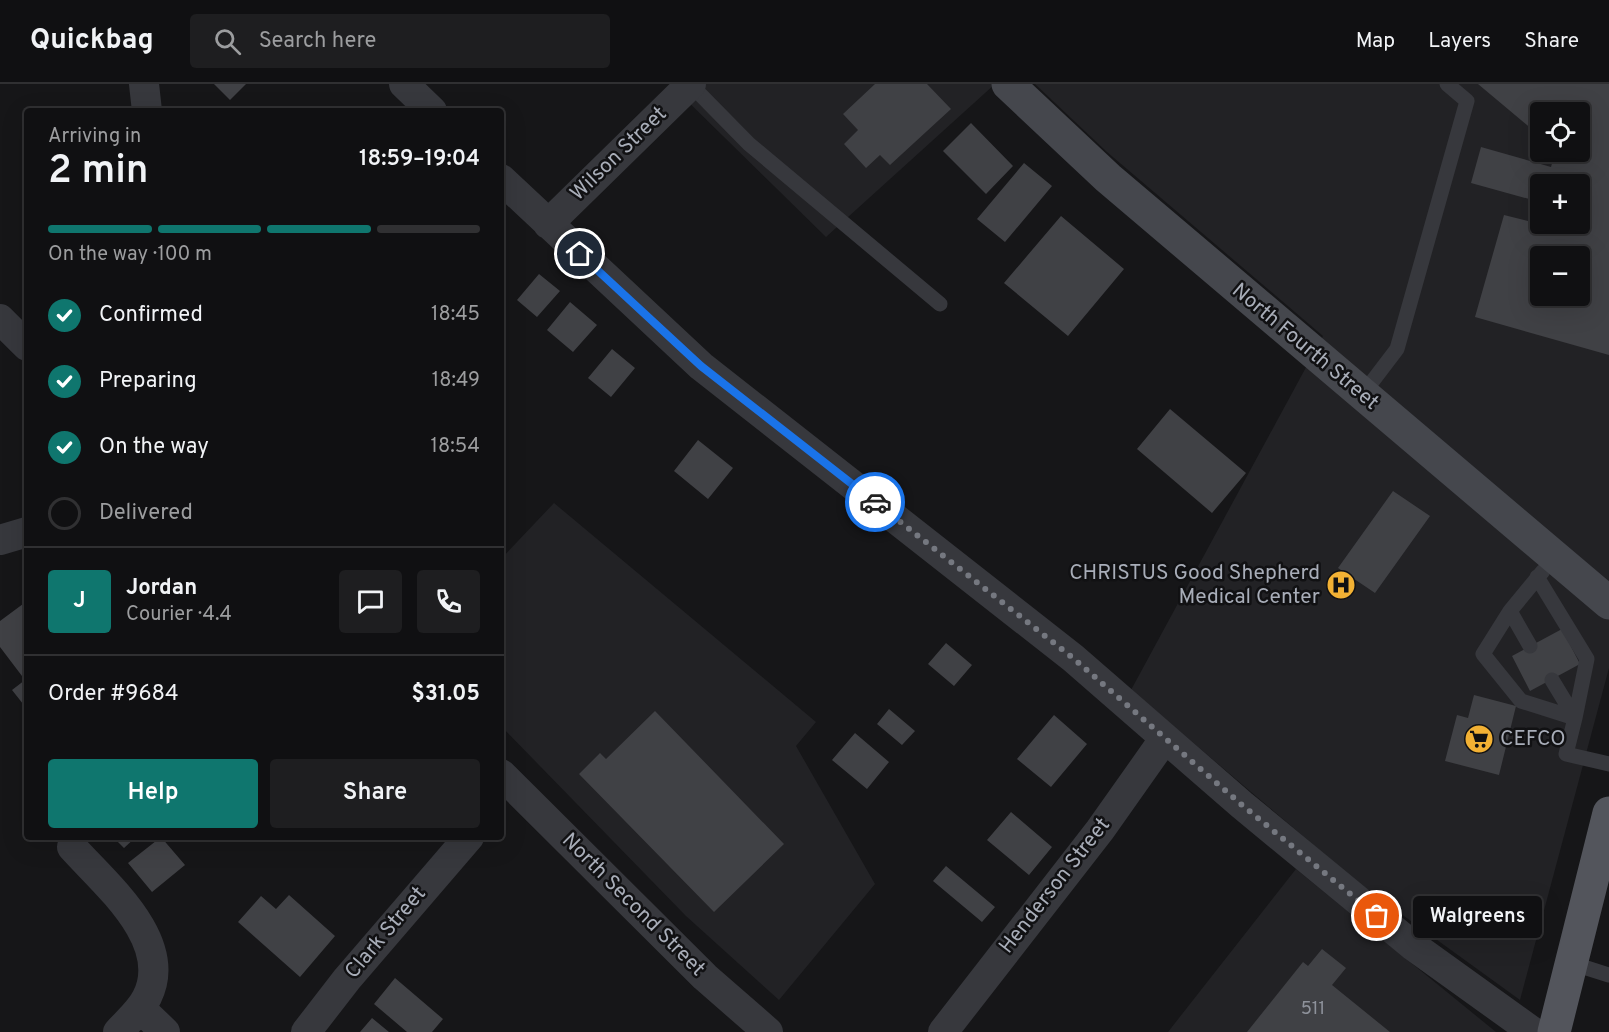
<!DOCTYPE html>
<html lang="en">
<head>
<meta charset="utf-8">
<style>
	:root { --surface:#101012; --page:#1e1e20; --text:#f1f3f6; --muted:#9c9d9f; --line:#303032; --accent:#0f766e }
	body { margin:0; font-family:Overpass,sans-serif; background:var(--page); color:var(--text); height:100vh; display:flex; flex-direction:column; font-size:22px; white-space:nowrap }
	* { box-sizing:border-box; margin:0 }
	p { font-size:20px; color:var(--muted) }
	.icon { flex:none; width:33px; height:33px; fill:none; stroke:currentColor; stroke-width:2; stroke-linecap:round; stroke-linejoin:round }
	.map { position:relative; flex:1; overflow:hidden }
	.side { position:absolute; left:24px; top:24px; width:480px; height:732px; display:flex; flex-direction:column; background:var(--surface); border-radius:6px; box-shadow:0 6px 24px #0002,0 0 0 2px var(--line) }
	.side>* { flex:none }
	.fabs { position:absolute; left:1530px; top:18px; display:grid; gap:12px }
	.fabs a { display:grid; place-items:center; width:60px; height:60px; border-radius:6px; background:var(--surface); box-shadow:0 6px 24px #0002,0 0 0 2px var(--line); font-size:30px }
	.pin { position:absolute; display:grid; place-items:center; width:51px; height:51px; color:#fff; margin:-26px; border:3px solid #fff; border-radius:50%; box-shadow:0 2px 6px #0007 }
	.courier { position:absolute; display:grid; place-items:center; width:60px; height:60px; margin:-30px; border:4px solid #1a73e8; border-radius:50%; background:#fff; color:#222; box-shadow:0 2px 8px #0007 }
	.bubble { position:absolute; height:42px; border-radius:6px; background:var(--surface); box-shadow:0 6px 24px #0002,0 0 0 2px var(--line); font-size:20px; font-weight:600; line-height:42px; text-align:center }
	.head em { font-style:normal; font-weight:600 }
	.head div { display:flex; flex-direction:column-reverse }
	.head { display:flex; align-items:center; justify-content:space-between; height:102px; padding:0 24px }
	h1 { font-size:39px; font-weight:600; line-height:45px }
	.bar { display:grid; grid-template-columns:repeat(4,1fr); gap:9px 6px; align-content:center; height:72px; padding:0 24px }
	.bar i { height:8px; border-radius:4px; background:var(--line) }
	.bar .selected { background:var(--accent) }
	.bar p { grid-column:span 4 }
	.line { display:flex; align-items:center; gap:15px; padding:0 24px; border-top:2px solid var(--line) }
	.line div { flex:1 }
	.round { display:grid; place-items:center; flex:none; width:63px; height:63px; border-radius:6px; background:var(--page) }
	ol { padding:0 24px; list-style:none }
	li { display:flex; align-items:center; gap:18px; height:66px }
	li p { margin-inline-start:auto }
	li .icon { padding:6px; border-radius:50%; background:var(--accent); color:#fff; stroke-width:4 }
	li:last-child { color:var(--muted) }
	li i { width:33px; height:33px; border:3px solid var(--line); border-radius:50% }
	.cta { display:flex; gap:12px; margin-top:auto; padding:12px 24px }
	.cta a { flex:1; height:69px; border-radius:6px; background:var(--accent); color:#fff; font-size:24px; font-weight:600; line-height:69px; text-align:center }
	.cta a+a { background:var(--page); color:var(--text) }
	header { display:flex; align-items:center; gap:36px; box-sizing:border-box; height:84px; padding:0 30px; background:var(--surface); border-bottom:2px solid var(--line) }
	header strong { font-size:28px }
	nav { display:flex; gap:33px; margin-inline-start:auto; font-size:21px }
	.search { width:420px; height:54px; background:var(--page); display:flex; align-items:center; gap:15px; box-sizing:border-box; padding:0 21px; border-radius:6px; color:var(--muted); font-size:22px }
	.map>svg:first-child { display:block }
	.built { fill:#222225; fill-rule:evenodd }
	.building { fill:#404145; fill-rule:evenodd }
	.lines { fill:none; stroke-linecap:round; stroke-linejoin:round }
	.service { stroke:#37383d; stroke-width:15 }
	.minor { stroke:#37383d; stroke-width:30 }
	.secondary { stroke:#45474d; stroke-width:33 }
	.primary { stroke:#53555c; stroke-width:33 }
	.done { stroke:#757880; stroke-width:6; stroke-dasharray:0 10.8 }
	.route { stroke:#1a73e8; stroke-width:8 }
	.labels { text-anchor:middle; dominant-baseline:central; stroke-width:5; stroke-linejoin:round; paint-order:stroke }
	.number-label { font-size:18px; fill:#8e929b }
	.street-label { font-size:21px; fill:#a8adb8; stroke:#111113 }
	.poi-label { font-size:21px; fill:#a8adb8; stroke:#111113; text-anchor:end }
</style>
</head>
<body>
<header>
<strong>Quickbag</strong>
<div class="search"><svg class="icon" aria-label="search" viewBox="0 0 24 24"><circle cx="10" cy="10" r="6"/><path d="M15 15l6 6"/></svg>Search here</div>
<nav><a>Map</a><a>Layers</a><a>Share</a></nav>
</header>
<div class="map">
<svg width="1609" height="948" viewBox="0 0 1609 948">
	<rect width="100%" height="100%" fill="#161618"/>
	<path class="built" d="M670,0H995L826,153Z
		M1035,0H1609V584L1520,916L1357,798L1131,606L1323,252L1107,68ZM1540,28H1580V68H1540ZM1540,100H1580V140H1540ZM1540,172H1580V212H1540Z
		M554,419L816,638L796,662L875,800L779,916L686,832L501,642V475Z
		M1296,785L1496,948H1168Z"/>
	<path class="building" d="M214,0H246L230,16Z
		M875,0H927L951,25L890,81L880,71L866,84L844,60L858,46L843,30Z
		M1478,0H1609V271L1475,233L1504,131L1536,139L1540,127V140H1580V100H1540V118L1471,99L1481,63L1551,83L1555,68H1580V28H1540V52ZM1540,172H1580V212H1540Z
		M971,39L1013,82L986,110L943,67Z
		M1024,79L1052,102L1005,158L977,135Z
		M1061,132L1124,185L1068,252L1004,199Z
		M539,190L560,207L537,233L517,216Z
		M570,218L597,241L573,268L547,246Z
		M612,265L635,284L611,313L588,294Z
		M1170,325L1246,389L1212,429L1137,365Z
		M698,356L733,384L708,415L674,387Z
		M1393,407L1430,432L1375,509L1338,484Z
		M27,517V625L12,606L25,596L0,563V537Z
		M1562,545L1580,580L1530,607L1512,572Z
		M946,559L972,581L954,602L928,580Z
		M1474,611L1516,622L1499,691L1445,677L1457,631L1468,634Z
		M889,625L915,647L902,661L877,640Z
		M655,627L784,760L714,828L579,690L600,669L606,675Z
		M1054,631L1087,660L1051,703L1017,675Z
		M855,649L889,678L867,705L832,676Z
		M1011,728L1052,763L1029,791L987,756Z
		M113,753H136L124,764Z
		M161,753L185,781L152,808L128,779Z
		M946,782L995,823L982,838L933,797Z
		M289,811L335,852L300,893L238,838L261,812L276,825Z
		M1322,865L1346,884L1332,901L1390,948H1247L1303,878L1308,882Z
		M395,894L443,935L432,948H407L374,920Z
		M372,934L389,948H360Z"/>
	<g class="lines">
		<path class="service" d="M690,0L749,60L940,220
			M1362,311L1397,265L1467,17L1447,0
			M1510,527L1483,570L1521,617L1575,634L1587,575L1537,493
			M1530,562L1510,527L1543,487
			M1552,596L1575,634L1566,670L1609,680
			M1571,879L1609,891"/>
		<path class="minor" d="M144,0L147,27
			M404,0L432,27
			M501,95L701,282L1073,574L1242,721L1412,861L1533,948
			M548,140L691,0
			M0,235L27,262
			M0,456L27,448
			M501,690L705,893L768,948
			M72,763C105,800 175,857 147,913C141,926 128,937 118,948
			M140,924L165,948
			M306,948L347,895L469,753
			M943,948L1100,746L1165,654"/>
		<path class="secondary" d="M1008,0L1108,94L1609,519"/>
		<path class="primary" d="M1554,948L1609,729"/>
	</g>
	<g class="lines">
		<path class="done" d="M875,418L1073,574L1242,721L1377,832"/>
		<path class="route" d="M580,170L701,282L875,418"/>
	</g>
	<defs>
		<g id="hospital-disc" transform="scale(1.5)"><circle r="9.5" fill="#f2b134" stroke="#111113"/><path d="M-5-5h3v3.5h4V-5h3V5h-3V1.5h-4V5h-3Z" fill="#111"/></g>
		<g id="supermarket-disc" transform="scale(1.5)"><circle r="9.5" fill="#f2b134" stroke="#111113"/><path d="M-6-5.5h2.5l.6 2H6L4.5 2H-2.5L-4.4-4H-6ZM-1.5 3.2a1.3 1.3 0 1 0 .1 0ZM3 3.2a1.3 1.3 0 1 0 .1 0Z" fill="#111"/></g>
	</defs>
	<g fill-rule="evenodd">
		<use href="#hospital-disc" x="1341" y="501"/>
		<use href="#supermarket-disc" x="1479" y="655"/>
	</g>
	<g class="labels">
		<g class="number-label">
			<text x="1313" y="925">511</text>
		</g>
		<g class="street-label">
			<text transform="translate(619 70) rotate(-44)">Wilson Street</text>
			<text transform="translate(1305 263) rotate(40)">North Fourth Street</text>
			<text transform="translate(1055 802) rotate(-52)">Henderson Street</text>
			<text transform="translate(633 821) rotate(45)">North Second Street</text>
			<text transform="translate(386 849) rotate(-50)">Clark Street</text>
		</g>
		<g class="poi-label">
			<text x="1320" y="489">CHRISTUS Good Shepherd<tspan x="1320" dy="24">Medical Center</tspan></text>
			<text x="1500" y="655" text-anchor="start">CEFCO</text>
		</g>
	</g>
</svg>
<div class="fabs">
<a><svg class="icon" aria-label="locate" viewBox="0 0 24 24"><circle cx="12" cy="12" r="6"/><path d="M12 2v4M12 18v4M2 12h4M18 12h4"/></svg></a>
<a>+</a>
<a>−</a>
</div>
<div class="pin" style="left:1377px;top:832px;background:#ea580c"><svg class="icon" aria-label="bag" viewBox="0 0 24 24"><path d="M5 8h14l-1 12H6zM9 8a3 3 0 0 1 6 0"/></svg></div>
<div class="pin" style="left:580px;top:170px;background:#1f2937"><svg class="icon" aria-label="home" viewBox="0 0 24 24"><path d="M3 11l9-7 9 7M6 9v11h12V9"/></svg></div>
<div class="courier" style="left:875px;top:418px"><svg class="icon" aria-label="car" viewBox="0 0 24 24"><path d="M5 17H2v-5l4-1 3-4h7l3 4 3 1v5h-3M9 17h6M6 11h13"/><circle cx="7" cy="17" r="2"/><circle cx="17" cy="17" r="2"/></svg></div>
<div class="bubble" style="left:1413px;top:812px;width:129px">Walgreens</div>
<section class="side">
<div class="head"><div><h1>2 min</h1><p>Arriving in</p></div><em>18:59–19:04</em></div>
<div class="bar"><i class="selected"></i><i class="selected"></i><i class="selected"></i><i></i><p>On the way · 100 m</p></div>
<ol>
<li><svg class="icon" aria-label="check" viewBox="0 0 24 24"><path d="M5 12l5 5 9-10"/></svg>Confirmed<p>18:45</p></li>
<li><svg class="icon" aria-label="check" viewBox="0 0 24 24"><path d="M5 12l5 5 9-10"/></svg>Preparing<p>18:49</p></li>
<li><svg class="icon" aria-label="check" viewBox="0 0 24 24"><path d="M5 12l5 5 9-10"/></svg>On the way<p>18:54</p></li>
<li><i></i>Delivered</li>
</ol>
<div class="line" style="height:108px"><b class="round" style="background:var(--accent);color:#fff">J</b><div><b>Jordan</b><p>Courier · 4.4</p></div><a class="round"><svg class="icon" aria-label="chat" viewBox="0 0 24 24"><path d="M4 5h16v11H9l-5 4z"/></svg></a><a class="round"><svg class="icon" aria-label="phone" viewBox="0 0 24 24"><path d="M5 4h4l2 5-3 2q2 4 5 5l2-3 5 2v4C11 20 4 13 5 4z"/></svg></a></div>
<div class="line" style="height:78px"><div>Order #9684</div><b>$31.05</b></div>
<div class="cta"><a>Help</a><a>Share</a></div>
</section>
</div>
</body>
</html>
